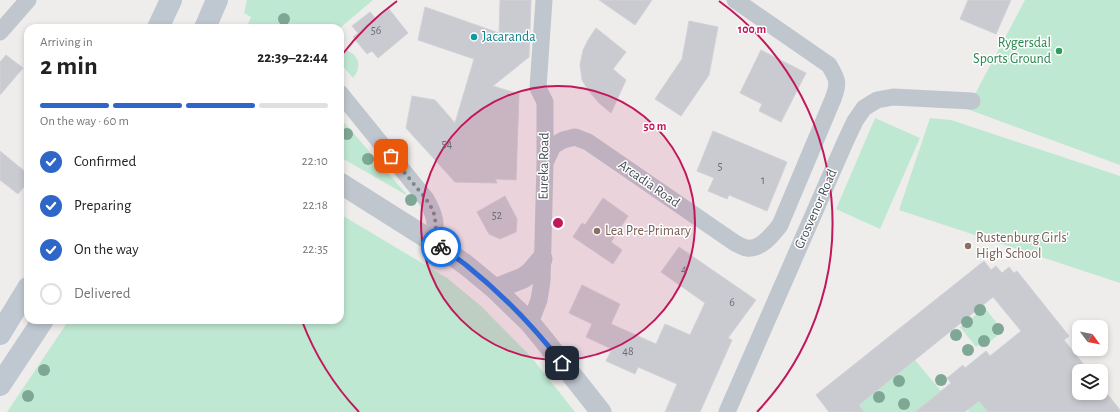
<!DOCTYPE html>
<html lang="en">
<head>
<meta charset="utf-8">
<style>
	:root { --surface:#fff; --page:#f6f6f6; --text:#222; --muted:#767676; --line:#e0e0e0; --accent:#2e67c8 }
	body { margin:0; font-family:"Alegreya Sans",sans-serif; background:var(--page); color:var(--text); height:100vh; display:flex; flex-direction:column; font-size:15px; white-space:nowrap }
	* { box-sizing:border-box; margin:0 }
	p { font-size:13px; color:var(--muted) }
	.icon { flex:none; width:22px; height:22px; fill:none; stroke:currentColor; stroke-width:2; stroke-linecap:round; stroke-linejoin:round }
	.map { position:relative; flex:1; overflow:hidden }
	.sheet { position:absolute; left:24px; top:24px; width:320px; height:300px; display:flex; flex-direction:column; background:var(--surface); border-radius:12px; box-shadow:0 2px 6px #0003 }
	.sheet>* { flex:none }
	.needle { width:26px; rotate:122deg }
	.buttons { position:absolute; left:1072px; top:320px; display:grid; gap:8px }
	.buttons a { display:grid; place-items:center; width:36px; height:36px; border-radius:8px; background:var(--surface); box-shadow:0 2px 6px #0003; font-size:20px }
	.pin { position:absolute; display:grid; place-items:center; width:34px; height:34px; color:#fff; margin:-17px; border-radius:8px; box-shadow:0 2px 6px #0006 }
	.courier { position:absolute; display:grid; place-items:center; width:40px; height:40px; margin:-20px; border:3px solid #1a73e8; border-radius:50%; background:#fff; color:#222; box-shadow:0 1px 5px #0007 }
	.summary em { font-style:normal; font-weight:700 }
	.summary div { display:flex; flex-direction:column-reverse }
	.summary { display:flex; align-items:center; justify-content:space-between; height:68px; padding:0 16px }
	h1 { font-size:26px; font-weight:700; line-height:30px }
	.bar { display:grid; grid-template-columns:repeat(4,1fr); gap:6px 4px; align-content:center; height:48px; padding:0 16px }
	.bar i { height:5px; border-radius:3px; background:var(--line) }
	.bar .selected { background:var(--accent) }
	.bar p { grid-column:span 4 }
	ol { padding:0 16px; list-style:none }
	li { display:flex; align-items:center; gap:12px; height:44px }
	li p { margin-inline-start:auto }
	li .icon { padding:4px; border-radius:50%; background:var(--accent); color:#fff; stroke-width:4 }
	li:last-child { color:var(--muted) }
	li i { width:22px; height:22px; border:2px solid var(--line); border-radius:50% }
	.map>svg:first-child { display:block }
	.green { fill:#bfe8d2 }
	.building { fill:#cacbd1; stroke:#d1d2d7 }
	.lines { fill:none; stroke-linecap:round; stroke-linejoin:round }
	.minor { stroke:#bfc6cd; stroke-width:17 }
	.tertiary { stroke:#bfc6cd; stroke-width:21 }
	.secondary { stroke:#bfc7d1; stroke-width:22 }
	.tree { fill:#7ea895 }
	.done { stroke:#82868b; stroke-width:4; stroke-dasharray:0 7.2 }
	.route { stroke:#1a73e8; stroke-width:5 }
	.ring { fill:none; stroke:#c2185b; stroke-width:2 }
	.culture-dot { fill:#0f9aa8; stroke:#fff; stroke-width:1.5 }
	.leisure-dot { fill:#2e9e5b; stroke:#fff; stroke-width:1.5 }
	.education-dot { fill:#8d6e63; stroke:#fff; stroke-width:1.5 }
	.labels { text-anchor:middle; dominant-baseline:central; stroke-width:3; stroke-linejoin:round; paint-order:stroke }
	.number-label { font-size:12px; fill:#686e76 }
	.culture-label { font-size:14px; fill:#0d838f; stroke:#fff; text-anchor:start }
	.leisure-label { font-size:14px; fill:#27864d; stroke:#fff; text-anchor:end }
	.street-label { font-size:14px; fill:#474f57; stroke:#fff }
	.education-label { font-size:14px; fill:#785e54; stroke:#fff; text-anchor:start }
	.centre { fill:#c2185b; stroke:#fff; stroke-width:2 }
	.ring-label { font-size:12px; text-anchor:middle; font-weight:bold; fill:#c2185b; stroke:#fff; stroke-width:3; stroke-linejoin:round; paint-order:stroke }
</style>
</head>
<body>
<div class="map">
<svg width="1120" height="412" viewBox="0 0 1120 412">
	<rect width="100%" height="100%" fill="#efedec"/>
	<path class="green" d="M247,0H373L340,28H246L251,17L244,13Z
		M1025,0H1120V165L967,109Z
		M340,50C357,49 364,66 353,78L340,63Z
		M340,118L342,120L408,196L340,157Z
		M875,118L920,138L880,229L836,209Z
		M930,118L951,120L1120,176V283L899,210Z
		M340,214L447,278L481,306L532,358L575,412H7L69,320H340Z
		M985,308L1003,331L982,348L979,345L976,347L960,327Z
		M915,360L941,391L915,412H864L859,405Z
		M980,398L988,412H969L968,410Z"/>
	<path class="building" d="M500,0H531L529,57L493,86L519,94L516,180L495,179L497,183L455,182L406,128L412,96L435,100L455,123L474,59L418,40L425,7L499,33Z
		M599,0H652L635,25Z
		M968,0H1011L996,34L960,19Z
		M389,9L408,33L378,58L372,51L367,54L353,37L358,33L352,26L370,12L376,19Z
		M689,21L718,27L709,75L681,116L655,99L682,59Z
		M596,28L626,52L613,69L626,80L611,113L599,103L588,90L582,80L580,65L583,50L588,40Z
		M761,50L806,73L781,122L759,111L762,104L740,93Z
		M6,55L23,68L0,95V62Z
		M713,131L787,162L767,211L729,195L727,199L708,191L714,178L697,171Z
		M0,151L28,174V182L18,194L0,180Z
		M505,196L517,219L516,232L500,239L489,234L477,212Z
		M603,198L628,216L611,242L622,250L613,264L573,237L582,223L585,225Z
		M679,247L756,300L728,338L732,340L700,412H665L677,384L638,367L635,374L606,361L612,349L586,337L592,324L569,313L582,285L620,304L611,324L656,344L665,324L690,335L705,303L661,272Z
		M984,261L991,270L996,266L1002,273L1009,267L1014,273L1017,271L1069,336L1064,340L1089,371H1079V393H1101V386L1120,410V412H988L979,401L965,412H915L951,383L947,378L963,365L965,368L986,351L990,356L1021,331L993,297L859,405L864,412H829L816,395Z"/>
	<g class="lines">
		<path class="minor" d="M0,32L28,0
			M340,93L426,199C436,216 436,224 435,243
			M545,163L553,146L563,140L575,137L588,142L735,243C739,245 744,248 747,248C761,250 773,234 780,225L833,99C839,83 838,80 829,65L735,0
			M530,323L539,300L542,281L545,163V102L538,88L544,0
			M727,412L846,140L855,121L864,108L877,100L893,97L972,101"/>
		<path class="tertiary" d="M340,183L435,243L466,265L495,289L530,323L544,340L601,412
			M495,289L523,278L530,273L542,259"/>
		<path class="secondary" d="M158,28L171,0
			M205,28L217,0
			M0,334L28,288
			M0,385L43,320"/>
	</g>
	<g class="tree">
		<circle cx="284" cy="19" r="6"/>
		<circle cx="347" cy="134" r="6"/>
		<circle cx="368" cy="159" r="6"/>
		<circle cx="411" cy="200" r="6"/>
		<circle cx="980" cy="310" r="6"/>
		<circle cx="967" cy="322" r="6"/>
		<circle cx="998" cy="329" r="6"/>
		<circle cx="956" cy="335" r="6"/>
		<circle cx="984" cy="341" r="6"/>
		<circle cx="968" cy="350" r="6"/>
		<circle cx="44" cy="370" r="6"/>
		<circle cx="941" cy="380" r="6"/>
		<circle cx="899" cy="381" r="6"/>
		<circle cx="28" cy="396" r="6"/>
		<circle cx="879" cy="397" r="6"/>
		<circle cx="904" cy="404" r="6"/>
	</g>
	<g class="lines">
		<path class="done" d="M391,156L426,199L433,210L435,218L436,230L435,243L441,247"/>
		<path class="route" d="M441,247C450,253 458,259 466,265C502,294 534,327 562,363"/>
	</g>
	<circle cx="558" cy="223" r="137" fill="#c2185b" fill-opacity=".12"/>
	<g class="ring">
		<circle cx="558" cy="223" r="137"/>
		<path d="M359 412A274 274 0 0 1 302 321M341 56A274 274 0 0 1 397 1M719 1A274 274 0 0 1 757 412"/>
	</g>
	<circle class="culture-dot" cx="474" cy="37" r="4"/>
	<circle class="leisure-dot" cx="1059" cy="51" r="4"/>
	<g class="education-dot">
		<circle cx="597" cy="231" r="4"/>
		<circle cx="968" cy="246" r="4"/>
	</g>
	<g class="labels">
		<g class="number-label">
			<text x="376" y="30">56</text>
			<text x="447" y="144">54</text>
			<text x="720" y="166">5</text>
			<text x="763" y="180">1</text>
			<text x="497" y="215">52</text>
			<text x="684" y="269">4</text>
			<text x="732" y="302">6</text>
			<text x="628" y="351">48</text>
		</g>
		<g class="culture-label">
			<text x="482" y="37">Jacaranda</text>
		</g>
		<g class="leisure-label">
			<text x="1051" y="43">Rygersdal<tspan x="1051" dy="16">Sports Ground</tspan></text>
		</g>
		<g class="street-label">
			<text transform="translate(544 166) rotate(-89)">Eureka Road</text>
			<text transform="translate(649 184) rotate(35)">Arcadia Road</text>
			<text transform="translate(816 209) rotate(-66)">Grosvenor Road</text>
		</g>
		<g class="education-label">
			<text x="605" y="231">Lea Pre-Primary</text>
			<text x="976" y="238">Rustenburg Girls'<tspan x="976" dy="16">High School</tspan></text>
		</g>
	</g>
	<circle cx="558" cy="223" r="6" class="centre"/>
	<g class="ring-label">
		<text x="752" y="33">100 m</text>
		<text x="655" y="130">50 m</text>
	</g>
</svg>
<div class="buttons">
<a><svg class="needle" viewBox="-14 -14 28 28"><path d="M0-13l5 13h-10z" fill="#e53935"/><path d="M0 13l5-13h-10z" fill="#767676"/></svg></a>
<a><svg class="icon" aria-label="layers" viewBox="0 0 24 24"><path d="M12 4l9 5-9 5-9-5zM3 14l9 5 9-5"/></svg></a>
</div>
<div class="pin" style="left:391px;top:156px;background:#ea580c"><svg class="icon" aria-label="bag" viewBox="0 0 24 24"><path d="M5 8h14l-1 12H6zM9 8a3 3 0 0 1 6 0"/></svg></div>
<div class="pin" style="left:562px;top:363px;background:#1f2937"><svg class="icon" aria-label="home" viewBox="0 0 24 24"><path d="M3 11l9-7 9 7M6 9v11h12V9"/></svg></div>
<div class="courier" style="left:441px;top:247px"><svg class="icon" aria-label="bike" viewBox="0 0 24 24"><circle cx="6" cy="16" r="4"/><circle cx="18" cy="16" r="4"/><path d="M6 16l4-8h5l3 8M10 8l3 8H6M13 5h3"/></svg></div>
<section class="sheet">
<div class="summary"><div><h1>2 min</h1><p>Arriving in</p></div><em>22:39–22:44</em></div>
<div class="bar"><i class="selected"></i><i class="selected"></i><i class="selected"></i><i></i><p>On the way · 60 m</p></div>
<ol>
<li><svg class="icon" aria-label="check" viewBox="0 0 24 24"><path d="M5 12l5 5 9-10"/></svg>Confirmed<p>22:10</p></li>
<li><svg class="icon" aria-label="check" viewBox="0 0 24 24"><path d="M5 12l5 5 9-10"/></svg>Preparing<p>22:18</p></li>
<li><svg class="icon" aria-label="check" viewBox="0 0 24 24"><path d="M5 12l5 5 9-10"/></svg>On the way<p>22:35</p></li>
<li><i></i>Delivered</li>
</ol>
</section>
</div>
</body>
</html>
